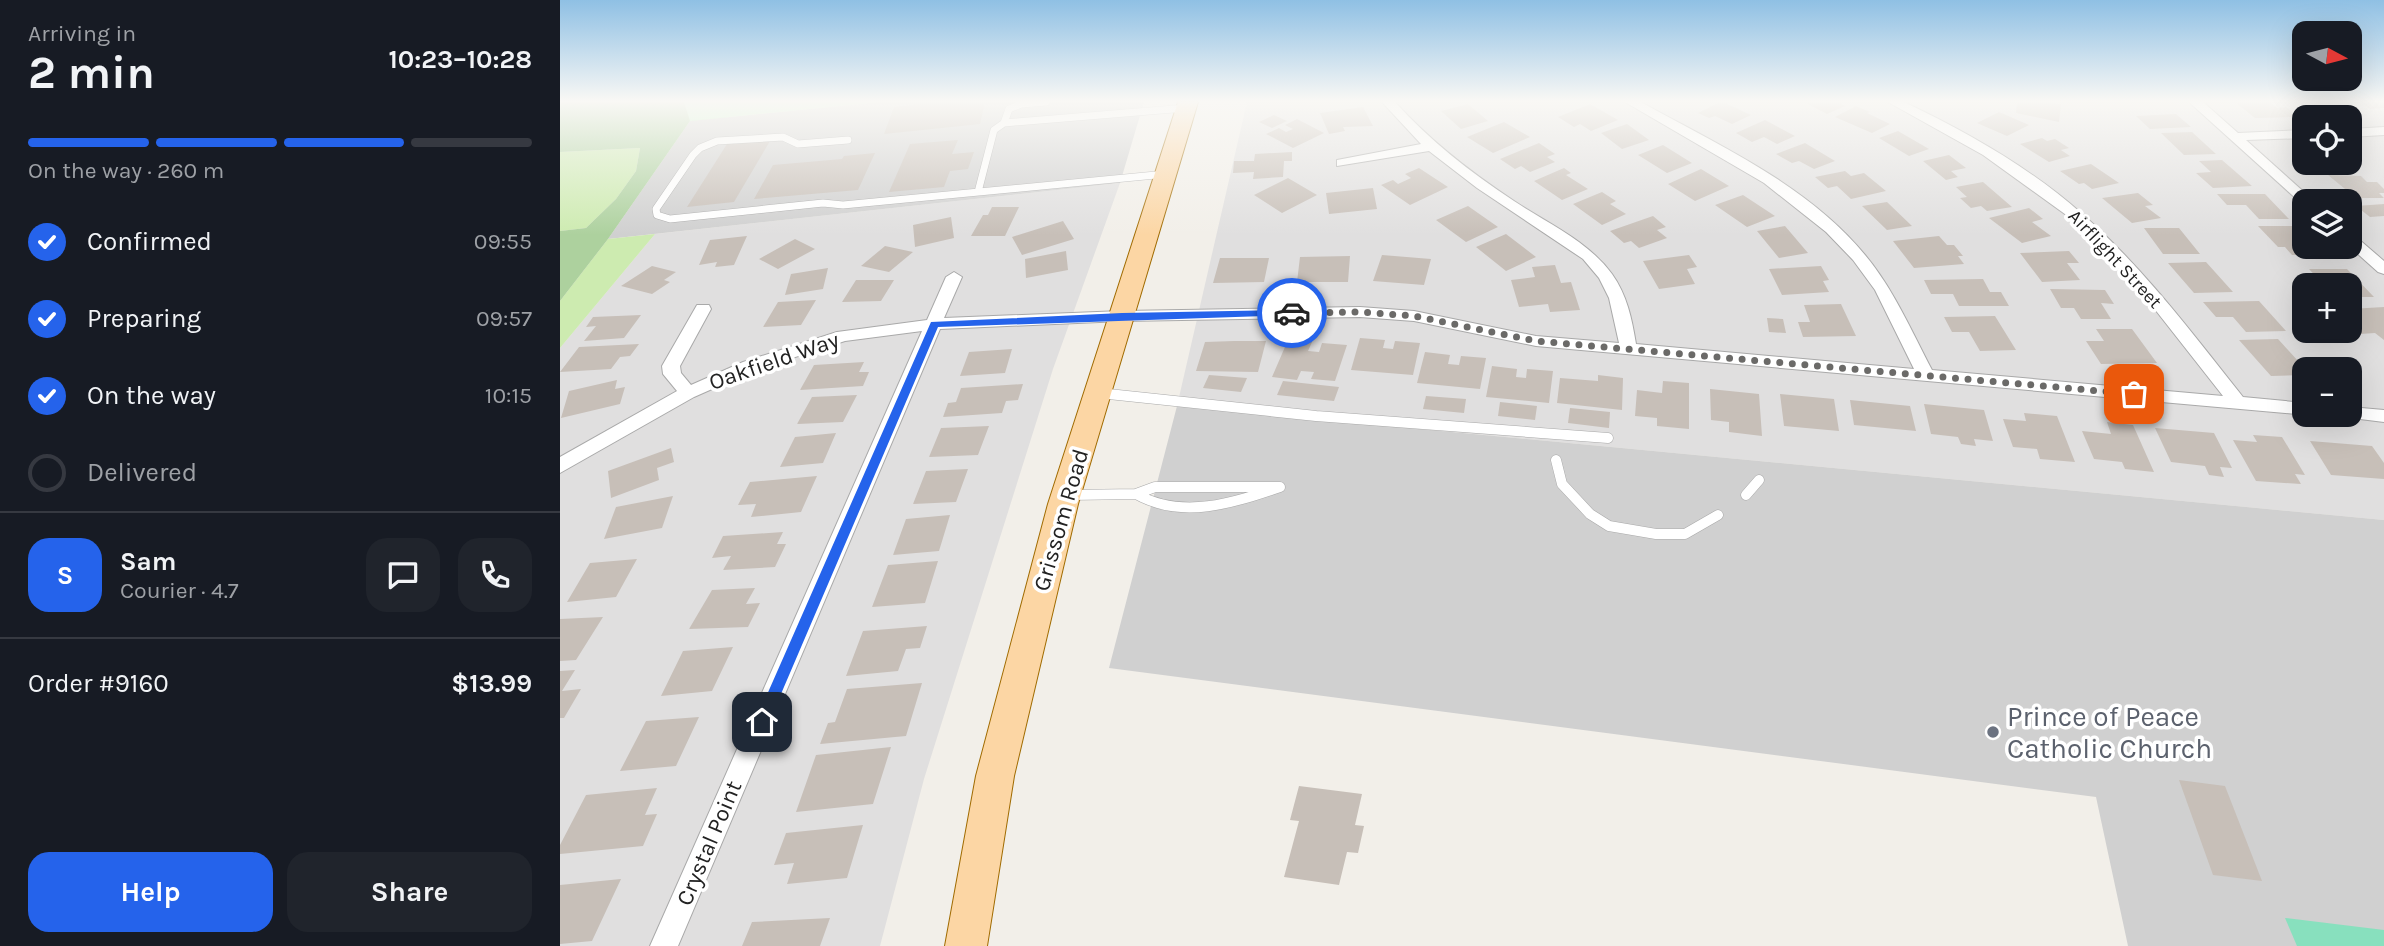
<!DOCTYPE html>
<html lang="en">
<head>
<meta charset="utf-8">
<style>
	:root { --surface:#171b24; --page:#20242c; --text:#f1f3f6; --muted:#9ea1a6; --line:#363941; --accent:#2563eb }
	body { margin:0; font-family:Karla,sans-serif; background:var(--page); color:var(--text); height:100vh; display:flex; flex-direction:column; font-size:26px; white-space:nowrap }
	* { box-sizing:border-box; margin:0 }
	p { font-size:23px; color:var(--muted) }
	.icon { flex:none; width:38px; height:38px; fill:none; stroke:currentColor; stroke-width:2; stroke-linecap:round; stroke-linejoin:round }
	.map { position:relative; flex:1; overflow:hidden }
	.panel { display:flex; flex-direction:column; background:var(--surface); width:560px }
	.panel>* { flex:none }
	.needle { width:46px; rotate:97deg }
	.tools { position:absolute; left:1732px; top:21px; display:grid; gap:14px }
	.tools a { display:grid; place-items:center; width:70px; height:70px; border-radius:14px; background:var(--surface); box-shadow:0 7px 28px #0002; font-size:35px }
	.pin { position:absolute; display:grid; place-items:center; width:60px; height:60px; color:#fff; margin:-30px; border-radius:14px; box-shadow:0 4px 10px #0006 }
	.courier { position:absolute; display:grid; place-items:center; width:70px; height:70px; margin:-35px; border:5px solid #2563eb; border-radius:50%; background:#fff; color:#222; box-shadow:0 2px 9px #0007 }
	.summary em { font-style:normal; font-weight:700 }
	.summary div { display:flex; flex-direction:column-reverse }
	.summary { display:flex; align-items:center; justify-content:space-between; height:119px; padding:0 28px }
	h1 { font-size:46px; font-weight:700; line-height:52px }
	.bar { display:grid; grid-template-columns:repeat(4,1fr); gap:10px 7px; align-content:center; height:84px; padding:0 28px }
	.bar i { height:9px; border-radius:5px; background:var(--line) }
	.bar .current { background:var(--accent) }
	.bar p { grid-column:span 4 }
	.line { display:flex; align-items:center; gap:18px; padding:0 28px; border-top:2px solid var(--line) }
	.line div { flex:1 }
	.round { display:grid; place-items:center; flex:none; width:74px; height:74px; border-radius:21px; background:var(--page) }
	ol { padding:0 28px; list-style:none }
	li { display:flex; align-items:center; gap:21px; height:77px }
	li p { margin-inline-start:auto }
	li .icon { padding:7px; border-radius:50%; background:var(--accent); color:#fff; stroke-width:4 }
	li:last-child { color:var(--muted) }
	li i { width:38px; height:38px; border:4px solid var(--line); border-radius:50% }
	.primary-button { display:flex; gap:14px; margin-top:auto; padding:14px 28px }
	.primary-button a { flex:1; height:80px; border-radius:21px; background:var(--accent); color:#fff; font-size:28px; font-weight:700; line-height:80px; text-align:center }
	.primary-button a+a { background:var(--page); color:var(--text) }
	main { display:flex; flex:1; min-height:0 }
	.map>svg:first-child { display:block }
	.residential { fill:#e0dfdf; fill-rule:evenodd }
	.religious { fill:#d0d0d0 }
	.grass { fill:#cdebb0 }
	.forest { fill:#add19e }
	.park { fill:#c8facc }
	.pitch { fill:#88e0be }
	.building { fill:#c7bfb8 }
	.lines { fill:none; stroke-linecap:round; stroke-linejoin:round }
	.service-far1-casing { stroke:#a9a9a9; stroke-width:8 }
	.service-casing { stroke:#a9a9a9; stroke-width:11 }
	.minor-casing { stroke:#a9a9a9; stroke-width:2 }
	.primary-casing { stroke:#a06b00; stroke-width:2 }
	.service-far1 { stroke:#fff; stroke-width:7 }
	.service { stroke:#fff; stroke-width:10 }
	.minor { fill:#fff; fill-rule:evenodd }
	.primary { fill:#fcd6a4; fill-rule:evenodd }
	.route { fill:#2563eb }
	.done { stroke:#6b6a68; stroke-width:7; stroke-dasharray:0 12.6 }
	.worship-dot { fill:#6b7280; stroke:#fff; stroke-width:2.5 }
	.labels { text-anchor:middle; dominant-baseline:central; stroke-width:7; stroke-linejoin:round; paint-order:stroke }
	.far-street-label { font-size:19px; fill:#222; stroke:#fff }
	.street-label { font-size:23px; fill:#222; stroke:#fff }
	.near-worship-label { font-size:28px; fill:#5b616d; stroke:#fff; text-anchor:start }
</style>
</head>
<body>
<main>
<section class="panel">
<div class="summary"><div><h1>2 min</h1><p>Arriving in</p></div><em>10:23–10:28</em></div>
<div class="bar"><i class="current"></i><i class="current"></i><i class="current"></i><i></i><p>On the way · 260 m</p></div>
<ol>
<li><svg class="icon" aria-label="check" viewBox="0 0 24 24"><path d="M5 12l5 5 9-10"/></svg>Confirmed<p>09:55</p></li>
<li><svg class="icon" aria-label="check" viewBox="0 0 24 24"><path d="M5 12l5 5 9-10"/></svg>Preparing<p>09:57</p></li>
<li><svg class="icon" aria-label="check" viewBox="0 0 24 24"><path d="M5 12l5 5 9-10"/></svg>On the way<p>10:15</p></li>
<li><i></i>Delivered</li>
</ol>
<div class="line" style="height:126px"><b class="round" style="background:var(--accent);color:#fff">S</b><div><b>Sam</b><p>Courier · 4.7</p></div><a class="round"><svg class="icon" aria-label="chat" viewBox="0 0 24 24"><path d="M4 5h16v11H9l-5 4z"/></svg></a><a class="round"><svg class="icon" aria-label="phone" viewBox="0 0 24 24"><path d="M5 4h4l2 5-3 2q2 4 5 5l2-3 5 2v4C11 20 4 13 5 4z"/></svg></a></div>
<div class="line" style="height:91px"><div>Order #9160</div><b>$13.99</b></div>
<div class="primary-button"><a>Help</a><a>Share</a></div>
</section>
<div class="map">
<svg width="1824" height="946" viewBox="0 0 1824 946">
	<rect width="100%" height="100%" fill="#f2efe9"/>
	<path class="residential" d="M687,102H1824V520L617,406ZM1745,117H1790V163H1745ZM1745,201H1790V247H1745ZM1745,285H1790V331H1745ZM1745,369H1790V415H1745Z
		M560,183L493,369L364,779L320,946H0V348L95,234Z"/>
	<path class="religious" d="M319,102H584L560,183L48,239L130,121Z
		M617,406L1824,520V946H1568L1536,797L549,668Z"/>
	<path class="grass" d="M80,148L76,171L56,199L26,228L0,231V152Z
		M95,234L0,348V301L48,239Z"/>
	<path class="forest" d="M0,102H180L168,117L130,121L48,239L0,301V231L26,228L56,199L76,171L80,148L0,152Z"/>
	<path class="park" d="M124,102H319L130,121Z"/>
	<path class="pitch" d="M1725,918L1824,930V946H1737Z"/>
	<path class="building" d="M380,102H425L420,124L324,134L334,107Z
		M1160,102H1163L1191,115L1172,124L1155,116L1149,118L1138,113Z
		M1244,102H1278L1285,106L1267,114Z
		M1457,102L1501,104L1499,122L1456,113Z
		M1675,102H1710L1717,108L1726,107L1738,117L1695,118Z
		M1750,102H1788L1798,108L1764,111Z
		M1800,102H1824V108L1810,109Z
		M908,104L928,121L901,129L881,111Z
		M1030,104L1058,120L1031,131L1020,124L1014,127L998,117Z
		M1296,106L1310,112L1307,113L1330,124L1312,133L1275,117Z
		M803,107L813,126L783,127L785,131L769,134L760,113Z
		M1439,112L1469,125L1447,136L1417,123Z
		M1616,114L1631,127L1590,129L1576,116Z
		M714,115L727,121L712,128L699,122Z
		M737,119L764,133L733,148L706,134L719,128L726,132L733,129L725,125Z
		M1205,120L1235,136L1217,144L1204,137L1192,142L1176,133Z
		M944,122L970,137L933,153L907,137Z
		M1067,124L1089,140L1062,149L1041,133Z
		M1338,131L1369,149L1349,156L1319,138Z
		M1632,132L1656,154L1624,155L1601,133Z
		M1482,138L1487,141L1495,139L1509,148L1501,150L1510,156L1489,162L1460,144Z
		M398,140L392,154L414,152L408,169L390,171L384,187L329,192L350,144Z
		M210,141L174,202L127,207L167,144Z
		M979,143L995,154L987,157L995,162L970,172L961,166L955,169L940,159Z
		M1245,143L1275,161L1254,169L1239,161L1232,163L1216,154Z
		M1103,145L1132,163L1107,173L1078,155Z
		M732,152V161H724L723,177L693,179L694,172L673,173L674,161H694L695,154Z
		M315,153L298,190L194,199L213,165L282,159L284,156Z
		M1389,155L1406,168L1391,171L1398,177L1386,180L1363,161Z
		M1662,160L1692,186L1653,188L1636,173L1651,172L1639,161Z
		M1752,163H1788L1797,171H1761Z
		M1531,164L1559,183L1532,189L1524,183L1519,184L1500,171Z
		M859,168L888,187L850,205L821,185L833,180L838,184L851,178L845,174Z
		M1004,168L1011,173L1006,175L1028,189L1002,200L974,181Z
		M1141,169L1169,186L1135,201L1108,184Z
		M1285,171L1291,176L1304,173L1326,191L1291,199L1277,186L1268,188L1255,177Z
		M1768,175L1801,176L1807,182H1817L1824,189V193H1819L1824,198H1796Z
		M728,178L757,195L722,213L694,195Z
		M1423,182L1452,207L1427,211L1421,206L1411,208L1400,198L1407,197L1396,187Z
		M813,188L817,209L769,214L766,193Z
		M1042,192L1056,201L1050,204L1066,214L1042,225L1013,204Z
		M1578,193L1593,205L1585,206L1601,218L1572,223L1542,198Z
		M1657,194H1705L1729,219H1699L1686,205H1667Z
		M1183,195L1215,216L1187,227L1155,205Z
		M1327,202L1352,226L1327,230L1302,206Z
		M1824,204V216L1810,217L1796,206Z
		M908,206L938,227L906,242L876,220Z
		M432,207H459L445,236H411L423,215H428Z
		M1469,208L1483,219L1472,222L1491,236L1462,243L1429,218Z
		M1093,216L1106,227L1097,230L1107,238L1079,248L1071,241L1064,243L1050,231Z
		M391,217L394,238L355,247L353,225Z
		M503,221L514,239L462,255L452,237Z
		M1225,226L1248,253L1219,258L1197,231Z
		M1698,226H1739L1745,232V247H1759L1767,255H1732L1725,247H1718Z
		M1584,228H1619L1640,254H1603Z
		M946,234L976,257L946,271L916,247Z
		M187,236L174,265L155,267L157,262L139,265L150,240Z
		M1379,236L1387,245H1394L1403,256H1398L1404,264L1354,268L1333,241Z
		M235,239L255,249L218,269L199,259Z
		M325,246L353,252L329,272L301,266Z
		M506,251L508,270L466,278L465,259Z
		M1509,251L1519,263H1507L1520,280L1482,282L1460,253Z
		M822,255L871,259L864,285L813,281Z
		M1129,255L1137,267L1127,269L1135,284L1099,289L1083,261Z
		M790,256L788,282H737L740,257Z
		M660,258H709L704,282L653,283Z
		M1646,262L1673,292L1634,293L1608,263Z
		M995,265L1001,283L1011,282L1020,310L990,312L988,304L959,307L951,280L975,277L972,267Z
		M92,266L116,272L104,280L110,282L92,294L61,286Z
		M1261,266L1269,280L1263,281L1269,292L1222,295L1209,269Z
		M268,268L263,289L225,295L231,274Z
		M1749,269H1787L1814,297H1790V285H1764Z
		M1423,279L1430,292H1441L1449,306H1399L1393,294H1371L1364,280Z
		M296,280H334L321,301L282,302Z
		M1490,289L1545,290L1554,304L1541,303L1551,319H1521L1514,308H1501Z
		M256,300L241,325L203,327L218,302Z
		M1699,301L1726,331L1686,332L1673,317H1656L1643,302Z
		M1281,304L1296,336L1243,337L1238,322H1250L1244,305Z
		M1824,307V340L1815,333L1800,334L1790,325V309Z
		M81,315L64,338L24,341L36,326L26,327L33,317Z
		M1435,316L1456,350L1420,351L1409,332H1392L1384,317Z
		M1207,318L1223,319L1226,333L1209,332Z
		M1536,329H1572L1597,363L1541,364L1526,341H1544Z
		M800,338L825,340L823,348L833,349L835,341L860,343L853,375L791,370Z
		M1718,339L1738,361L1751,360L1759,369H1745V375L1711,376L1679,340Z
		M728,340L752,342L748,351L759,352L762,343L787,345L775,381L751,379L754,372L741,371L737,380L712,377Z
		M674,341H706L698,372L636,371L645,342Z
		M79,344L70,356L60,357L51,369L0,372L19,347Z
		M452,349L445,373L400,376L409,352Z
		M865,352L890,355L888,364L899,365L901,356L926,358L920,389L857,383Z
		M304,362L299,372H309L303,386L240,390L254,365Z
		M932,366L957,369L956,377L966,378L967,369L993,371L989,403L926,397Z
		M649,375L687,378L681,392L643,388Z
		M1038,375L1063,378L1062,410L997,403L1000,378L1038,381Z
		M57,380L55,389L65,387L60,404L1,418L9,391Z
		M723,381L779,387L774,401L717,395Z
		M1103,381L1129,383V429L1097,426V418L1075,416L1077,390L1102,393Z
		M463,384L458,400L446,401L442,413L383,417L388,403L396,402L401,388Z
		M1150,389L1199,394L1202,436L1169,432V422L1151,420Z
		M1220,394L1274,399L1279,431L1224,426Z
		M297,395L283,422L237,424L252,397Z
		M866,396L906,399L904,413L863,409Z
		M1290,400L1350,406L1356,431L1294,425Z
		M940,402L977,406L975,420L938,416Z
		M1364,404L1424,410L1433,441L1414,439L1416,446L1401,444L1398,437L1371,434Z
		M1010,408L1050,412L1049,428L1008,423Z
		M1464,413L1497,416L1515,462L1480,459L1477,449L1453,447L1443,419L1466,421Z
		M1547,422L1573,425L1594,472L1565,469L1562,462L1534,459L1522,431L1551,434Z
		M429,426L418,455L369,457L381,428Z
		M1595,428L1654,433L1672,468L1660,467L1664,477L1649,475L1645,466L1611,462Z
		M276,433L263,463L220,467L235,437Z
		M1693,435L1722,437L1745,475L1735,474L1741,484L1696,481L1673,440L1697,442Z
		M1750,441L1812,446L1824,463V479L1771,475Z
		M111,448L114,462L97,468L99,480L51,498L48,471Z
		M408,469L396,502L353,504L366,471Z
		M257,476L241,512L191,517L196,504L178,505L190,482Z
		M113,496L102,528L44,539L56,507Z
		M390,515L379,551L333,555L346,519Z
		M223,532L217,544H226L215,567L163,570L171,556L152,558L163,536Z
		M77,559L56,597L7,602L30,563Z
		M378,561L365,603L312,607L328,565Z
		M195,588L186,604L200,603L188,627L129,629L152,590Z
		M43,617L16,660L0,661V619Z
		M367,626L360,648L346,649L338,671L286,676L303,631Z
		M173,647L152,691L101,696L123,651Z
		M15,670L2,691L21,689L4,718H0V671Z
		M362,683L346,736L260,744L268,723L275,722L287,689Z
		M139,717L116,766L60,771L86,721Z
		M331,747L313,804L236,812L256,755Z
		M1619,780L1665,786L1702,881L1653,875Z
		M739,786L802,794L795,825L804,826L798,853L787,852L779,885L724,877L739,821L730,820Z
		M97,788L85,815L97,814L83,846L0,854V845L26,795Z
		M303,825L287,878L227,884L234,863L214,865L226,833Z
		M61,879L32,941L0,944V885Z
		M270,918L260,946H182L192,922Z"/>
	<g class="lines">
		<g class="service-far1-casing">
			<path id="service-far1" d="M444,123L449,109L461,104L486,102
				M288,140L238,144L223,137L157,141L140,148L133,155L96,209L97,215L110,219L263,203L283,205L606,174
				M418,192L434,130L444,123L626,108"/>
		</g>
		<g class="service-casing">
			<path id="service" d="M539,393L756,416L1048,438
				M996,460L1002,484L1030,514L1049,526L1096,534H1125L1158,515
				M595,487H720C673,503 622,520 576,494Z
				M510,495L576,494
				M1186,495L1199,480"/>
		</g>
		<g class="minor-casing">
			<path id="minor" d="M822,102H835C870,141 910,172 954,201C987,223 1028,241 1052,274C1067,295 1072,319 1076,344L1354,369L1315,290L1293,260L1266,232L1204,183L1065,102H1081C1158,145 1248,185 1305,255C1334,290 1351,330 1372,370L1663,396L1575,284L1509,217L1423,155L1328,102H1344C1407,132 1469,167 1521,213C1583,267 1632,333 1683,397L1745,403L1747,415L976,346L854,321L800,317L562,321L380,329L118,946H90L362,331L285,341L195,370L134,397L0,473V457L117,391L103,374L102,366L137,305H149L151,309L120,366L121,373L131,385L183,362L277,332L367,320L386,277L394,272L402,277L384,318L562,311L800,307L854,311L976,336L1059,343L1049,298L1039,278L1023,259L917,188L869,151L777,166V160L861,144Z
				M1629,102H1643L1678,133L1745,130V138L1686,140L1754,201L1742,204Z
				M1824,127V135L1790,137V129Z
				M1790,235L1795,236L1824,261V274L1818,272L1790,247Z
				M1790,407L1824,410V422L1784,417L1782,415H1790Z"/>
		</g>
		<g class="primary-casing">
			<path id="primary" d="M618,102H638L518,504L454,776L427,946H385L416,776L488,504Z"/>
		</g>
		<use href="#service-far1" class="service-far1"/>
		<use href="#service" class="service"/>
		<use href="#minor" class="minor"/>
		<use href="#primary" class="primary"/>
	</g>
	<linearGradient id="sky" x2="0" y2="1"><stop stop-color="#8fc0e4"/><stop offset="0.43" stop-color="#f9f8f5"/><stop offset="1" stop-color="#f9f8f5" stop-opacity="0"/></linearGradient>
	<rect width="1824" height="235" fill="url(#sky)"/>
	<path class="route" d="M732,310L736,311V315L378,327L209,722L207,726H197L195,722L371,322L562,313Z"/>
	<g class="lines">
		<path class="done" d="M732,313L800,312L854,316L976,341L1574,394"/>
	</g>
	<circle class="worship-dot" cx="1433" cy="732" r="7"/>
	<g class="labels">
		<g class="far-street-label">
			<text transform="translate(1555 259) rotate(47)">Airflight Street</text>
		</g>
		<g class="street-label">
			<text transform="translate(214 361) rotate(-19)">Oakfield Way</text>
			<text transform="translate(501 520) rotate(-74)">Grissom Road</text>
			<text transform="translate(149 843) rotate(-67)">Crystal Point</text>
		</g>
		<g class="near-worship-label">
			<text x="1447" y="716">Prince of Peace<tspan x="1447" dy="32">Catholic Church</tspan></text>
		</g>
	</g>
</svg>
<div class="tools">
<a><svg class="needle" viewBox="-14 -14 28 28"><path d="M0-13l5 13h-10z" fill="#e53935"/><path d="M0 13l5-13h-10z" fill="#9ea1a6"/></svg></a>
<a><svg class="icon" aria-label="locate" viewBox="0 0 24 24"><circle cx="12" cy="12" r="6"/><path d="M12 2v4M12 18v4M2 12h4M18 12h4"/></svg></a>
<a><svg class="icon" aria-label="layers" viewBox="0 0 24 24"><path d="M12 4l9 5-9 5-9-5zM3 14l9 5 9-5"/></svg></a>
<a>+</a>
<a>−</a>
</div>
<div class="pin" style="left:1574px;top:394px;background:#ea580c"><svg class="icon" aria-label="bag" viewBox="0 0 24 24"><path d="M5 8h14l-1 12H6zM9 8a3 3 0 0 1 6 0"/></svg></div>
<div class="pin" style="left:202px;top:722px;background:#1f2937"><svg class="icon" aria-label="home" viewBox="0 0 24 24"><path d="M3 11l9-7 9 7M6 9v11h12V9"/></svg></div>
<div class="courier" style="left:732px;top:313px"><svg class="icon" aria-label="car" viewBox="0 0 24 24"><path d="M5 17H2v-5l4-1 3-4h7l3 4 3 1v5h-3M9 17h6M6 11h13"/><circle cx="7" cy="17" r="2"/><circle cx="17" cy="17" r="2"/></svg></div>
</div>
</main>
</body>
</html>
